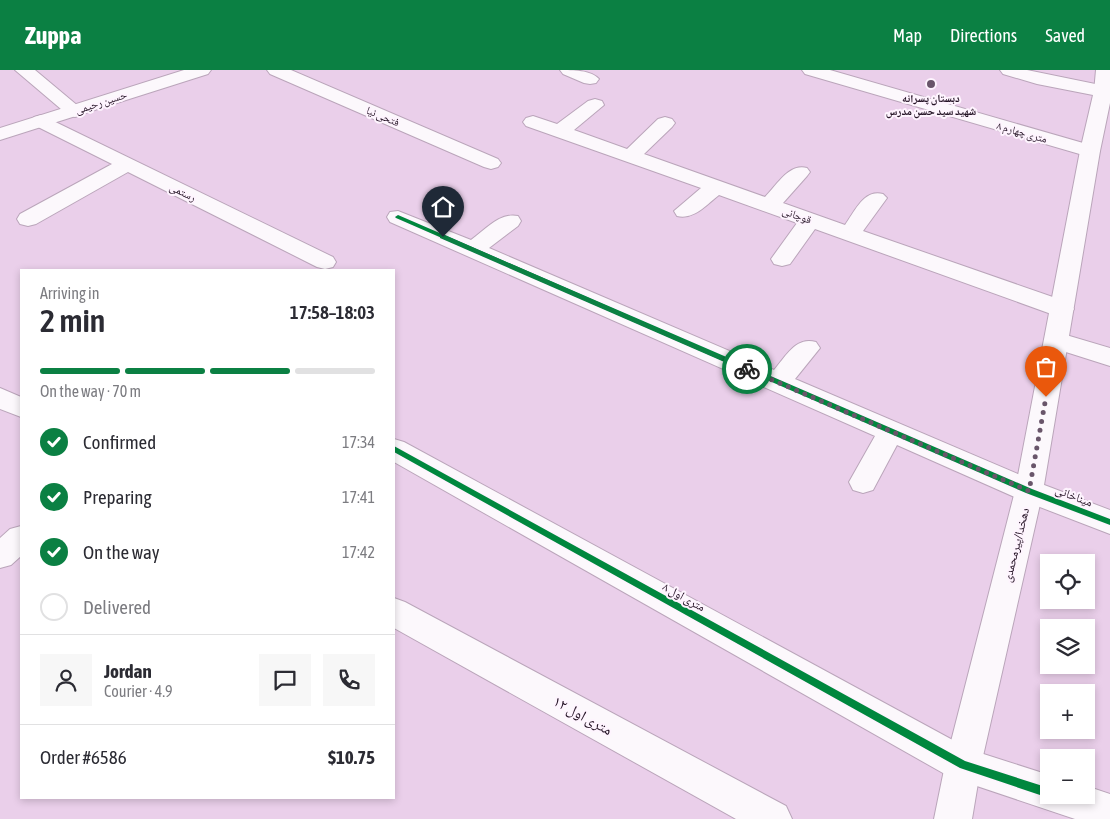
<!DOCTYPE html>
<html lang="en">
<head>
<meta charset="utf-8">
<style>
	:root { --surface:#fff; --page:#f7f7f7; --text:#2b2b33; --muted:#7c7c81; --line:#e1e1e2; --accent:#0b8043 }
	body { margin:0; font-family:"Asap Condensed","Noto Naskh Arabic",sans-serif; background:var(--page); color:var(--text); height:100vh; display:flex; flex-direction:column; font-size:19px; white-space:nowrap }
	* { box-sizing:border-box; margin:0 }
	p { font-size:16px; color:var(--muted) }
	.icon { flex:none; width:28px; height:28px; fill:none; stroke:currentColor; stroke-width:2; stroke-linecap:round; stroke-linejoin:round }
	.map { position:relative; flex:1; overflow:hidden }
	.drawer { position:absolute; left:20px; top:199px; width:375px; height:530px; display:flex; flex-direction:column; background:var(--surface); border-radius:0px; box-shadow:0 2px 8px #0003 }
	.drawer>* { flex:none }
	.tools { position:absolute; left:1040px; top:484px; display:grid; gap:10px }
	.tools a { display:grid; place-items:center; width:55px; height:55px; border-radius:0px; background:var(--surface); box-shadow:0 2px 8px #0003; font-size:25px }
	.pin { position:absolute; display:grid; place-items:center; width:42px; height:42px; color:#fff; margin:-51px -21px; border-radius:50% 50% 50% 0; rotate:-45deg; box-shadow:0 0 5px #0007 }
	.pin .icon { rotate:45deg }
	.courier { position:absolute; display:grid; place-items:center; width:50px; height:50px; margin:-25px; border:4px solid #0b8043; border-radius:50%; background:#fff; color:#222; box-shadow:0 1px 6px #0007 }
	.head em { font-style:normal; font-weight:600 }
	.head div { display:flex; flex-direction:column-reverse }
	.head { display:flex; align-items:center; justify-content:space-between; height:85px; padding:0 20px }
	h1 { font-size:32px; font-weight:600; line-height:38px }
	.bar { display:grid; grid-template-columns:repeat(4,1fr); gap:8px 5px; align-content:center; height:60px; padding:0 20px }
	.bar i { height:6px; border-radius:4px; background:var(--line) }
	.bar .current { background:var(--accent) }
	.bar p { grid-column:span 4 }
	.line { display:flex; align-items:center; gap:12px; padding:0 20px; border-top:1px solid var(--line) }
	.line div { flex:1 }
	.round { display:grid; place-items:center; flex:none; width:52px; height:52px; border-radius:0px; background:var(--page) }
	ol { padding:0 20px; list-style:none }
	li { display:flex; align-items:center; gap:15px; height:55px }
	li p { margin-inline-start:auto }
	li .icon { padding:5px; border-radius:50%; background:var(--accent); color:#fff; stroke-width:4 }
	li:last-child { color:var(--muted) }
	li i { width:28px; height:28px; border:2px solid var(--line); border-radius:50% }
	header { display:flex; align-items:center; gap:30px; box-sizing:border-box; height:70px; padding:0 25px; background:var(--accent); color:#fff }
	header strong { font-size:24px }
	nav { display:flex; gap:28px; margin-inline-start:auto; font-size:18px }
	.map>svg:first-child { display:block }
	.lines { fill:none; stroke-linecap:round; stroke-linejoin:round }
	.street-casing { stroke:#baa5ba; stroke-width:2 }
	.secondary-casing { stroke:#baa5ba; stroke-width:2 }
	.street { fill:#fcf8fc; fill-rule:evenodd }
	.secondary { fill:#fcf8fc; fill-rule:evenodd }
	.cycleway-casing { stroke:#fef4fe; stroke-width:3 }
	.cycleway { fill:#00873e; fill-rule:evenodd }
	.route { fill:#0b8043 }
	.done { stroke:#69556a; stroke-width:5; stroke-dasharray:0 9 }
	.poi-dot { fill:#69556a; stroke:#fef4fe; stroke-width:2 }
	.labels { text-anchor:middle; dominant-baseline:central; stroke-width:4; stroke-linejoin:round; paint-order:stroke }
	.far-poi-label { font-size:11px; font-weight:bold; fill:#241325; stroke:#fef4fe }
	.far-street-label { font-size:11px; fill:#241325; stroke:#fef4fe }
	.street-label { font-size:12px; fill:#241325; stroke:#fef4fe }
	.near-street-label { font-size:15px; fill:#241325; stroke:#fef4fe }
</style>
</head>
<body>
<header>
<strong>Zuppa</strong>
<nav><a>Map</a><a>Directions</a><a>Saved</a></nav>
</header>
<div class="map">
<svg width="1110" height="749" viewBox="0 0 1110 749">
	<rect width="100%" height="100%" fill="#eacfea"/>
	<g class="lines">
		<g class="street-casing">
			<path id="street" d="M15,0H35L84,41L82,45L75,47L68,45Z
				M267,0H291L498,89L501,93L498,97L491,99L484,97L270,4Z
				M560,0C573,0 591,0 599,9L596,13L590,14L584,13L563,4Z
				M802,0H830L1097,77L1100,81L1097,85L1090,87L1083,85L805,4Z
				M1096,0H1110V26L1103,28L1096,26L1094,22Z
				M595,29L602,31L604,35L574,60L627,79L658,49L665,47L672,49L675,53L672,57L644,84L765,127C777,115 789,93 807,98L810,102L807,106L783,133L845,155C855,141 864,119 883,124L887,128L863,161L1070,233L1074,239L1070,245L1062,247L1054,245L815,159L790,194L782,196L774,194L771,189L797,153L719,125C706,135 694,150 677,146L674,141L701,118L526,56L523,52L526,48L533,46L557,54L588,31Z
				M41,45L333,187L336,192L333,197L325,199L317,197L128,102L36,154L28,156L20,154L17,149L20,144L112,94L34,55L31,51L34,47Z
				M398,141L471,170C485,160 500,142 518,146L521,151L518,156L489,178L774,300C786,286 796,266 816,272L820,278L795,309L1039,413L1110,440V464L1019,429L897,375L873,420L863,423L853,420L849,412L875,366L390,152L387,147L390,142Z
				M1056,262L1110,278V296L1047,276L1044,270L1047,264Z
				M0,318L21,327V347L0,339Z
				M394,369L404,372L971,680L1049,705V725H1086V716L1110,724V749H1075L950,707L394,392Z
				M21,456V486L11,495L0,498V468L10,459Z
				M394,528L405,532L786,736L792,749H736L394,558Z"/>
		</g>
		<g class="secondary-casing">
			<path id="secondary" d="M184,0H211L208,4L0,70V58Z
				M1000,0H1027L1110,17V33L1100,81L1043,421L981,695L972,749H934L945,695L1015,421L1080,81L1093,25L1037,14L1003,4Z"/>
		</g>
		<use href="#street" class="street"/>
		<use href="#secondary" class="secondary"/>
		<g class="cycleway-casing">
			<path id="cycleway" d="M398,145L1032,419L1110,449V455L1026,423L396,148L395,147Z
				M394,376L965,691L1049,718V725H1053V726L1049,728L960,698L394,382Z"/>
		</g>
		<use href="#cycleway" class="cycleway"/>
	</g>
	<path class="route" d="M440,165H445L751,299L745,301L440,168Z"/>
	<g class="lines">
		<path class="done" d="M747,299L1029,421L1046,327"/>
	</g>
	<circle class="poi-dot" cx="931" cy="14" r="5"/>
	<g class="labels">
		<g class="far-poi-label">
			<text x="931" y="28">دبستان پسرانه<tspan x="931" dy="13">شهید سید حسن مدرس</tspan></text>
		</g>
		<g class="far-street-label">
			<text transform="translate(101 32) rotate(-18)">حسین رحیمی</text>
			<text transform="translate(383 46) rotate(23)">فتحی نیا</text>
			<text transform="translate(1022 62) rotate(16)">۸ متری چهارم</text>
			<text transform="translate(183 122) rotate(26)">رستمی</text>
			<text transform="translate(797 145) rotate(20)">قوچانی</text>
		</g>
		<g class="street-label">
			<text transform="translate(1074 426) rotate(21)">میناخانی</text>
			<text transform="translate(1016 475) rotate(-76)">دهخدا/پیرمحمدی</text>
			<text transform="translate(684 527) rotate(29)">۸ متری اول</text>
		</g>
		<g class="near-street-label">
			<text transform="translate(583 645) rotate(29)">۱۲ متری اول</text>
		</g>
	</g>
</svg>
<div class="tools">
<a><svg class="icon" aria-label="locate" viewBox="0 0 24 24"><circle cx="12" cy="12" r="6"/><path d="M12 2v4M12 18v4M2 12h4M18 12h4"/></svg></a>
<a><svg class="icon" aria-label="layers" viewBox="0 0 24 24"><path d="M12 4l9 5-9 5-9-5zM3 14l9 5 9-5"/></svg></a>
<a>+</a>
<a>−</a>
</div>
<div class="pin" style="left:1046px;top:327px;background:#ea580c"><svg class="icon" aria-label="bag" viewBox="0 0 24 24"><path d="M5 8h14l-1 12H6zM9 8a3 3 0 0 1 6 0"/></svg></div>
<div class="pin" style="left:443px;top:167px;background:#1f2937"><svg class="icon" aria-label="home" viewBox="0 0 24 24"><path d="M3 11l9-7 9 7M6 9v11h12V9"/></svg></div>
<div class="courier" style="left:747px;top:299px"><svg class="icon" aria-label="bike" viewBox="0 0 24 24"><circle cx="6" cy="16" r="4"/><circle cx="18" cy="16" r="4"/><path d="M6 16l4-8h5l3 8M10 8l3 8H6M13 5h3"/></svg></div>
<section class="drawer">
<div class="head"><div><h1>2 min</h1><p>Arriving in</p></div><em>17:58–18:03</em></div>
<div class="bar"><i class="current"></i><i class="current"></i><i class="current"></i><i></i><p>On the way · 70 m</p></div>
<ol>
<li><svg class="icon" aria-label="check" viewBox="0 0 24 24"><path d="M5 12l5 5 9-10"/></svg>Confirmed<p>17:34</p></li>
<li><svg class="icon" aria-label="check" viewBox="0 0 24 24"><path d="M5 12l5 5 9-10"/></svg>Preparing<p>17:41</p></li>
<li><svg class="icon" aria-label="check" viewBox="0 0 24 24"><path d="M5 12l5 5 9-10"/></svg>On the way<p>17:42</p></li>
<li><i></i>Delivered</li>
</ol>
<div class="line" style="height:90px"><a class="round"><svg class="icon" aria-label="person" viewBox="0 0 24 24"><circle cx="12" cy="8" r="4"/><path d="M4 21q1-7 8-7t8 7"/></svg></a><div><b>Jordan</b><p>Courier · 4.9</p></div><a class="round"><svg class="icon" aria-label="chat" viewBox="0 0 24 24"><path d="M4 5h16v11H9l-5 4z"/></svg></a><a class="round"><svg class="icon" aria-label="phone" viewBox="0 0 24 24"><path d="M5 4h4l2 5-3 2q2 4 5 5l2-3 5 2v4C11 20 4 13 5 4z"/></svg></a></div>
<div class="line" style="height:65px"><div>Order #6586</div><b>$10.75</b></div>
</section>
</div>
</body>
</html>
